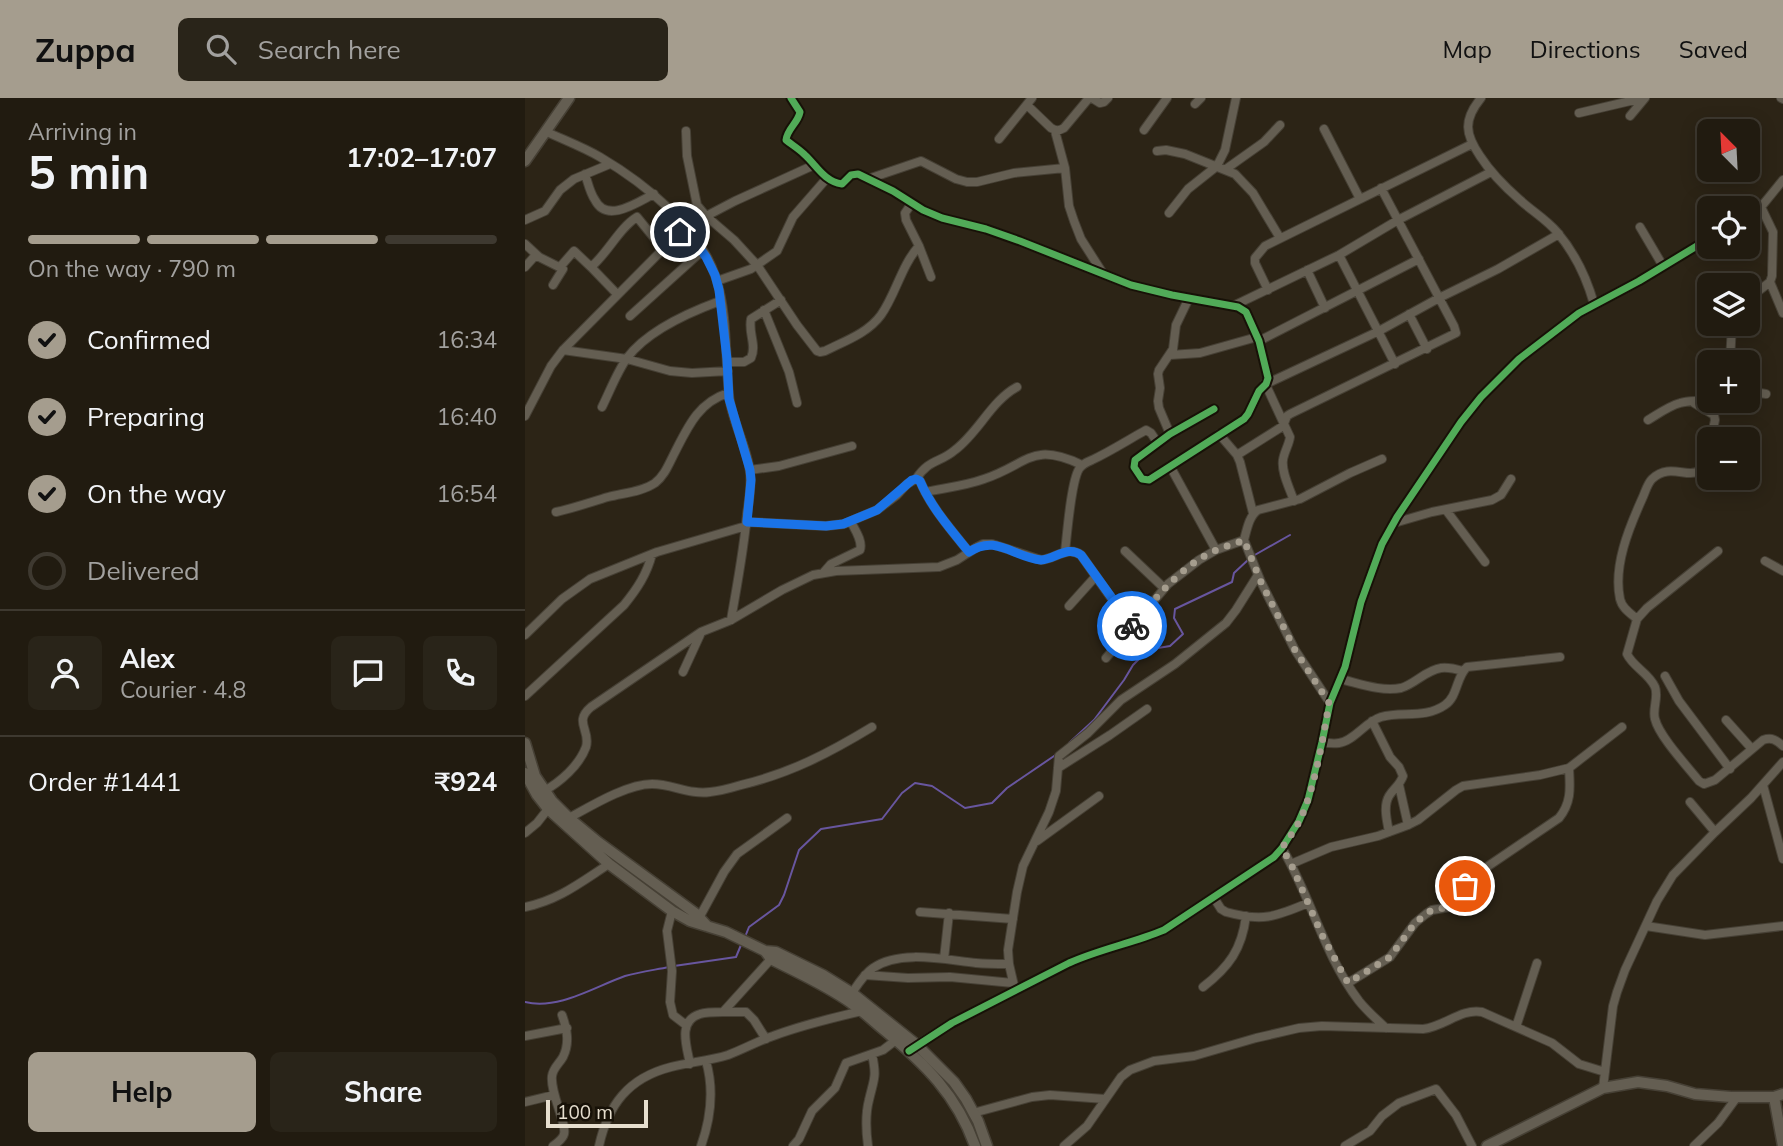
<!DOCTYPE html>
<html lang="en">
<head>
<meta charset="utf-8">
<style>
	:root { --surface:#211b10; --page:#292419; --text:#f1f3f6; --muted:#a2a19f; --line:#3e3930; --accent:#a59d8e }
	body { margin:0; font-family:Mulish,sans-serif; background:var(--page); color:var(--text); height:100vh; display:flex; flex-direction:column; font-size:26px; white-space:nowrap }
	* { box-sizing:border-box; margin:0 }
	p { font-size:23px; color:var(--muted) }
	.icon { flex:none; width:38px; height:38px; fill:none; stroke:currentColor; stroke-width:2; stroke-linecap:round; stroke-linejoin:round }
	.map { position:relative; flex:1; overflow:hidden }
	.side { display:flex; flex-direction:column; background:var(--surface); width:525px }
	.side>* { flex:none }
	.needle { width:46px; rotate:336deg }
	.tools { position:absolute; left:1172px; top:21px; display:grid; gap:14px }
	.tools a { display:grid; place-items:center; width:63px; height:63px; border-radius:10px; background:var(--surface); box-shadow:0 4px 18px #0003,0 0 0 2px var(--line); font-size:35px }
	.scale { position:absolute; left:21px; bottom:18px; width:102px; box-sizing:border-box; padding-left:7px; border:4px solid #e6dece; border-top:0; font-size:19px; line-height:24px; white-space:nowrap; color:#e6dece; -webkit-text-stroke:5px #171107; paint-order:stroke }
	.pin { position:absolute; display:grid; place-items:center; width:60px; height:60px; color:#fff; margin:-30px; border:4px solid #fff; border-radius:50%; box-shadow:0 2px 7px #0007 }
	.courier { position:absolute; display:grid; place-items:center; width:70px; height:70px; margin:-35px; border:5px solid #1a73e8; border-radius:50%; background:#fff; color:#222; box-shadow:0 2px 9px #0007 }
	.overview em { font-style:normal; font-weight:700 }
	.overview div { display:flex; flex-direction:column-reverse }
	.overview { display:flex; align-items:center; justify-content:space-between; height:119px; padding:0 28px }
	h1 { font-size:46px; font-weight:700; line-height:52px }
	.bar { display:grid; grid-template-columns:repeat(4,1fr); gap:10px 7px; align-content:center; height:84px; padding:0 28px }
	.bar i { height:9px; border-radius:5px; background:var(--line) }
	.bar .current { background:var(--accent) }
	.bar p { grid-column:span 4 }
	.line { display:flex; align-items:center; gap:18px; padding:0 28px; border-top:2px solid var(--line) }
	.line div { flex:1 }
	.round { display:grid; place-items:center; flex:none; width:74px; height:74px; border-radius:10px; background:var(--page) }
	ol { padding:0 28px; list-style:none }
	li { display:flex; align-items:center; gap:21px; height:77px }
	li p { margin-inline-start:auto }
	li .icon { padding:7px; border-radius:50%; background:var(--accent); color:#111; stroke-width:4 }
	li:last-child { color:var(--muted) }
	li i { width:38px; height:38px; border:4px solid var(--line); border-radius:50% }
	.primary-button { display:flex; gap:14px; margin-top:auto; padding:14px 28px }
	.primary-button a { flex:1; height:80px; border-radius:10px; background:var(--accent); color:#111; font-size:28px; font-weight:700; line-height:80px; text-align:center }
	.primary-button a+a { background:var(--page); color:var(--text) }
	header { display:flex; align-items:center; gap:42px; box-sizing:border-box; height:98px; padding:0 35px; background:var(--accent); color:#111 }
	header strong { font-size:33px }
	nav { display:flex; gap:38px; margin-inline-start:auto; font-size:24px }
	.search { width:490px; height:63px; background:var(--page); display:flex; align-items:center; gap:18px; box-sizing:border-box; padding:0 24px; border-radius:10px; color:var(--muted); font-size:26px }
	main { display:flex; flex:1; min-height:0 }
	.map>svg:first-child { display:block }
	.lines { fill:none; stroke-linecap:round; stroke-linejoin:round }
	.stream { stroke:#68569f; stroke-width:2 }
	.street-casing { stroke:#464035; stroke-width:10 }
	.secondary-casing { stroke:#464035; stroke-width:13 }
	.street { stroke:#645e52; stroke-width:8 }
	.secondary { stroke:#645e52; stroke-width:10 }
	.cycleway-casing { stroke:#171107; stroke-width:11 }
	.cycleway { stroke:#51ab58; stroke-width:7 }
	.done { stroke:#a59d8e; stroke-width:7; stroke-dasharray:0 12.6 }
	.route { stroke:#1a73e8; stroke-width:9 }
</style>
</head>
<body>
<header>
<strong>Zuppa</strong>
<div class="search"><svg class="icon" aria-label="search" viewBox="0 0 24 24"><circle cx="10" cy="10" r="6"/><path d="M15 15l6 6"/></svg>Search here</div>
<nav><a>Map</a><a>Directions</a><a>Saved</a></nav>
</header>
<main>
<section class="side">
<div class="overview"><div><h1>5 min</h1><p>Arriving in</p></div><em>17:02–17:07</em></div>
<div class="bar"><i class="current"></i><i class="current"></i><i class="current"></i><i></i><p>On the way · 790 m</p></div>
<ol>
<li><svg class="icon" aria-label="check" viewBox="0 0 24 24"><path d="M5 12l5 5 9-10"/></svg>Confirmed<p>16:34</p></li>
<li><svg class="icon" aria-label="check" viewBox="0 0 24 24"><path d="M5 12l5 5 9-10"/></svg>Preparing<p>16:40</p></li>
<li><svg class="icon" aria-label="check" viewBox="0 0 24 24"><path d="M5 12l5 5 9-10"/></svg>On the way<p>16:54</p></li>
<li><i></i>Delivered</li>
</ol>
<div class="line" style="height:126px"><a class="round"><svg class="icon" aria-label="person" viewBox="0 0 24 24"><circle cx="12" cy="8" r="4"/><path d="M4 21q1-7 8-7t8 7"/></svg></a><div><b>Alex</b><p>Courier · 4.8</p></div><a class="round"><svg class="icon" aria-label="chat" viewBox="0 0 24 24"><path d="M4 5h16v11H9l-5 4z"/></svg></a><a class="round"><svg class="icon" aria-label="phone" viewBox="0 0 24 24"><path d="M5 4h4l2 5-3 2q2 4 5 5l2-3 5 2v4C11 20 4 13 5 4z"/></svg></a></div>
<div class="line" style="height:91px"><div>Order #1441</div><b>₹924</b></div>
<div class="primary-button"><a>Help</a><a>Share</a></div>
</section>
<div class="map">
<svg width="1258" height="1048" viewBox="0 0 1258 1048">
	<rect width="100%" height="100%" fill="#2c2416"/>
	<g class="lines">
		<path class="stream" d="M728,458L765,437
			M544,645L569,622L599,582L608,567L617,558L633,550L645,548L658,536L649,520L650,511L707,484L709,475L724,461
			M220,839L224,829L254,807L259,797L274,752L296,731L357,721L377,695L390,685L407,688L440,710L467,705L482,690L532,656
			M149,868L211,859L216,847
			M0,904C34,912 69,889 100,878C114,874 129,872 144,869"/>
		<g class="street-casing">
			<path id="street" d="M266,0L275,14C273,25 262,31 261,42C267,47 274,51 280,57C292,68 299,83 317,86L326,77L333,76L368,93L398,112L417,120L461,131L495,143L606,187L647,197L713,209L721,214L734,243L743,280L741,286L734,293L723,316L719,321L624,382L617,381L609,369L610,362L645,336L689,311
				M567,0L575,5L579,4L583,0
				M956,0C938,22 940,36 955,58C966,75 980,89 995,102C1007,113 1022,122 1032,134C1049,154 1062,181 1069,206
				M1256,0L1258,1
				M670,6L676,0
				M502,7L526,30C531,33 534,33 539,30L564,0
				M1054,15L1118,0
				M1105,18L1120,0
				M799,31L835,101
				M619,32L642,0
				M161,33L162,58L172,107L181,118L209,142L232,167L272,227L292,253L295,254L300,253C320,243 343,235 356,217C371,196 376,168 394,148
				M530,33L540,70L544,108L549,123L556,141L577,174
				M22,34C39,42 58,49 75,59C119,85 175,129 191,180C203,217 200,258 204,297C206,322 222,347 225,374C227,387 224,402 222,416C219,451 212,487 206,522
				M474,41L507,0
				M632,53L641,52L660,56L710,76L728,95L755,140
				M701,71L739,44L755,27
				M60,76C63,85 65,95 70,102C82,126 113,104 129,96
				M343,81L396,63L431,81L442,84H452L489,75L540,70
				M387,105L380,115L381,122L394,148L406,179
				M644,115L663,91L692,68L700,52L711,0
				M1223,118L1236,109L1258,82
				M0,122L20,113L35,92L49,81L85,66
				M1115,129L1138,168
				M0,146L14,159L38,171L28,187
				M814,157L870,266
				M0,169L9,159H14
				M35,169L49,153L66,169C83,155 94,130 112,119L138,151
				M66,169L92,196
				M782,172L800,210
				M192,183L226,171L252,153L268,119L302,80
				M1245,184L1258,215
				M743,192L730,165V160L740,148L947,46
				M1223,201L1245,184L1247,178L1248,134L1236,109
				M708,208L814,157L873,122L966,74
				M239,212L264,274L272,305
				M884,216L902,251
				M105,218L177,153
				M734,243L894,161
				M38,252L102,261L145,273L167,275L203,273
				M645,257L675,255L732,239
				M203,264H219L226,260C232,247 223,235 226,221L256,202
				M1205,264L1207,226
				M740,285L765,339C764,347 759,354 758,362C756,374 765,391 769,403
				M741,286L854,233L914,200L973,171L1034,136
				M1223,293L1241,296
				M1169,305L1189,317L1190,322L1186,341
				M77,309C85,293 92,274 102,260C122,233 165,214 195,203
				M0,318L26,268L38,252L155,134L168,125L210,103L289,67
				M1123,322C1133,316 1144,308 1155,305C1165,302 1174,304 1185,301
				M645,336L634,310L633,303L635,290L633,276L634,272L648,251L651,227L664,200
				M694,336L712,357L715,364L728,415
				M712,357L758,328L762,318L765,316L931,235L929,228L856,90
				M645,368L691,452
				M225,372L254,368L327,348
				M391,381C404,361 415,365 430,352C454,334 466,303 492,289
				M400,394C419,390 440,388 459,381C504,366 506,343 557,367
				M921,412L960,464
				M31,414C49,410 66,404 83,399C98,395 117,394 130,385C139,378 143,368 148,358C162,331 172,305 203,295
				M222,424L301,428L319,426L352,412L372,397L382,386L391,381L395,383C406,409 426,432 444,454
				M869,425L907,414L967,402L976,397L986,381
				M719,442L736,484L770,552L805,605
				M600,453L639,490
				M1193,453L1122,510L1112,521L1102,556C1108,569 1124,575 1130,589C1134,599 1127,611 1130,621C1134,638 1162,668 1174,683L1179,686L1190,682L1238,642C1247,639 1251,642 1258,648
				M540,454C542,437 546,384 554,371C557,366 562,364 567,362C586,353 603,342 621,332L626,335L632,344
				M1240,463L1258,473
				M299,474L306,466L335,452C338,443 330,432 326,424
				M544,508L571,478
				M1112,521C1105,515 1097,510 1095,501C1088,468 1104,430 1117,401C1120,395 1122,386 1127,381C1151,358 1176,398 1185,350
				M0,537L37,501L65,481L132,454L221,428
				M581,560L643,486L674,462L691,452L719,442C722,431 724,418 733,412L775,401L825,375L857,361
				M158,574L175,537
				M1140,578L1154,603L1205,671
				M815,581C833,585 856,594 876,590C890,586 901,572 916,570C923,569 931,571 938,573
				M0,598L99,507C112,491 122,476 127,456
				M1201,622L1227,651
				M847,623L865,659L874,669L878,678C875,687 869,690 864,698C858,708 862,723 864,734
				M797,644C802,645 808,646 814,645C829,643 840,624 856,619C877,613 900,621 920,607C933,598 931,579 942,569L1035,559
				M533,670L585,637L622,611
				M874,687L883,727
				M1238,687L1258,761
				M19,693C35,684 54,668 61,649C66,632 48,624 66,609L176,534L206,522L257,492L288,477L311,473L414,469L432,462L452,449L458,446H467L516,462C530,461 543,447 556,457L606,528
				M1165,704L1190,734
				M44,720C66,708 102,686 127,686C147,686 165,697 185,694C196,693 206,690 216,687C266,675 304,655 347,629
				M0,735L12,725L23,711
				M512,743L574,698
				M757,750C786,799 799,857 834,903C842,913 851,921 861,930
				M766,766L806,749L853,738L883,727L893,722L931,692L938,688L1015,677L1044,670L1097,629
				M689,800L696,811L701,814C737,824 750,819 783,805
				M0,809C34,802 56,784 84,766
				M147,813L142,833L147,873L145,904L148,917L161,927
				M395,814L488,821
				M174,820L199,774L212,756L262,720
				M1121,828L1180,837L1258,828
				M419,861L424,815
				M340,877L383,880L425,879L488,885
				M823,885L865,859L890,825L901,816L907,812L925,809L950,777L1034,720C1047,704 1045,689 1044,670
				M678,889C704,869 717,851 721,818
				M490,892L484,866L483,852L492,794L498,768L524,714L531,693L534,658L563,635L596,602L650,566L701,525L711,512L733,477
				M327,895C333,886 339,876 348,870C375,851 421,862 451,865C462,866 473,866 484,866
				M198,914H221L229,922L241,941
				M991,929L1012,865
				M0,938L42,930
				M389,949L427,925L544,865C575,851 608,845 639,832L749,759L757,750L774,723L783,702L797,644L805,605L820,569L836,504L857,446L872,419L936,324L956,299L994,261L1054,215L1114,183L1185,140
				M165,966C162,949 152,923 175,916C181,914 190,914 198,914L246,861
				M1078,990L1088,908L1092,894L1100,872L1132,803L1148,777L1190,734L1226,700L1258,664
				M0,1004L29,997
				M448,1015L507,999L525,997L580,1001
				M28,1048C32,1045 38,1041 39,1036C42,1026 25,995 27,978C28,970 34,966 38,959C45,945 42,931 37,917
				M74,1048C83,1007 103,980 146,969C165,964 184,963 203,957C219,951 233,943 248,938C277,927 307,920 337,913
				M176,1048C186,1020 189,991 181,963
				M268,1048L274,1041L287,1013L310,990L321,965L358,952L371,942
				M343,1048C341,1033 340,1017 344,1002C349,980 352,980 347,956
				M539,1048L562,1028L596,979L605,972L629,963L669,958L731,940L774,930L797,928L898,931C919,929 936,910 957,914L1027,945L1054,966L1080,974
				M820,1048L845,1033L857,1018L874,1005L911,991L931,1017L947,1048
				M1169,1048L1193,1025L1212,999"/>
		</g>
		<g class="secondary-casing">
			<path id="secondary" d="M0,63L44,0
				M0,645L10,678L27,703L44,720L73,744L170,815L182,828
				M0,675L12,697L23,711L84,766L147,813L165,823L201,834L240,853L251,854L298,877L327,895L392,947L429,984L441,1001L453,1023L462,1048
				M240,853L246,861C273,875 301,887 326,905C338,913 348,923 359,932C400,966 432,997 450,1048
				M1249,999L1258,1048
				M962,1048L1078,990L1113,984L1142,988L1170,996L1206,999H1249L1258,996"/>
		</g>
		<use href="#street" class="street"/>
		<use href="#secondary" class="secondary"/>
		<g class="cycleway-casing">
			<path id="cycleway" d="M266,0L275,14C273,25 262,31 261,42C267,47 274,51 280,57C292,68 299,83 317,86L326,77L333,76L368,93L398,112L417,120L461,131L495,143L606,187L647,197L713,209L721,214L734,243L743,280L741,286L734,293L723,316L719,321L624,382L617,381L609,369L610,362L645,336L689,311
				M384,953L427,925L544,865C575,851 608,845 639,832L749,759L757,750L774,723L783,702L797,644L805,605L820,569L836,504L857,446L872,419L936,324L956,299L994,261L1054,215L1114,183L1185,140"/>
		</g>
		<use href="#cycleway" class="cycleway"/>
	</g>
	<g class="lines">
		<path class="done" d="M607,528C630,501 652,473 683,456C694,450 707,447 719,442L736,484L770,552L804,605C798,641 790,689 775,722C770,732 763,741 757,750L766,766L797,837L823,885L865,859L890,825L901,816L907,812L925,809L940,788"/>
		<path class="route" d="M155,134L161,130L181,159L190,177L194,192L202,261L204,301L225,372L226,382L222,424L301,428L318,426L352,412L387,382L391,381L395,383C406,409 426,432 444,454C471,436 488,459 516,462C530,461 543,447 556,457L607,528"/>
	</g>
</svg>
<div class="tools">
<a><svg class="needle" viewBox="-14 -14 28 28"><path d="M0-13l5 13h-10z" fill="#e53935"/><path d="M0 13l5-13h-10z" fill="#a2a19f"/></svg></a>
<a><svg class="icon" aria-label="locate" viewBox="0 0 24 24"><circle cx="12" cy="12" r="6"/><path d="M12 2v4M12 18v4M2 12h4M18 12h4"/></svg></a>
<a><svg class="icon" aria-label="layers" viewBox="0 0 24 24"><path d="M12 4l9 5-9 5-9-5zM3 14l9 5 9-5"/></svg></a>
<a>+</a>
<a>−</a>
</div>
<div class="scale">100 m</div>
<div class="pin" style="left:940px;top:788px;background:#ea580c"><svg class="icon" aria-label="bag" viewBox="0 0 24 24"><path d="M5 8h14l-1 12H6zM9 8a3 3 0 0 1 6 0"/></svg></div>
<div class="pin" style="left:155px;top:134px;background:#1f2937"><svg class="icon" aria-label="home" viewBox="0 0 24 24"><path d="M3 11l9-7 9 7M6 9v11h12V9"/></svg></div>
<div class="courier" style="left:607px;top:528px"><svg class="icon" aria-label="bike" viewBox="0 0 24 24"><circle cx="6" cy="16" r="4"/><circle cx="18" cy="16" r="4"/><path d="M6 16l4-8h5l3 8M10 8l3 8H6M13 5h3"/></svg></div>
</div>
</main>
</body>
</html>
